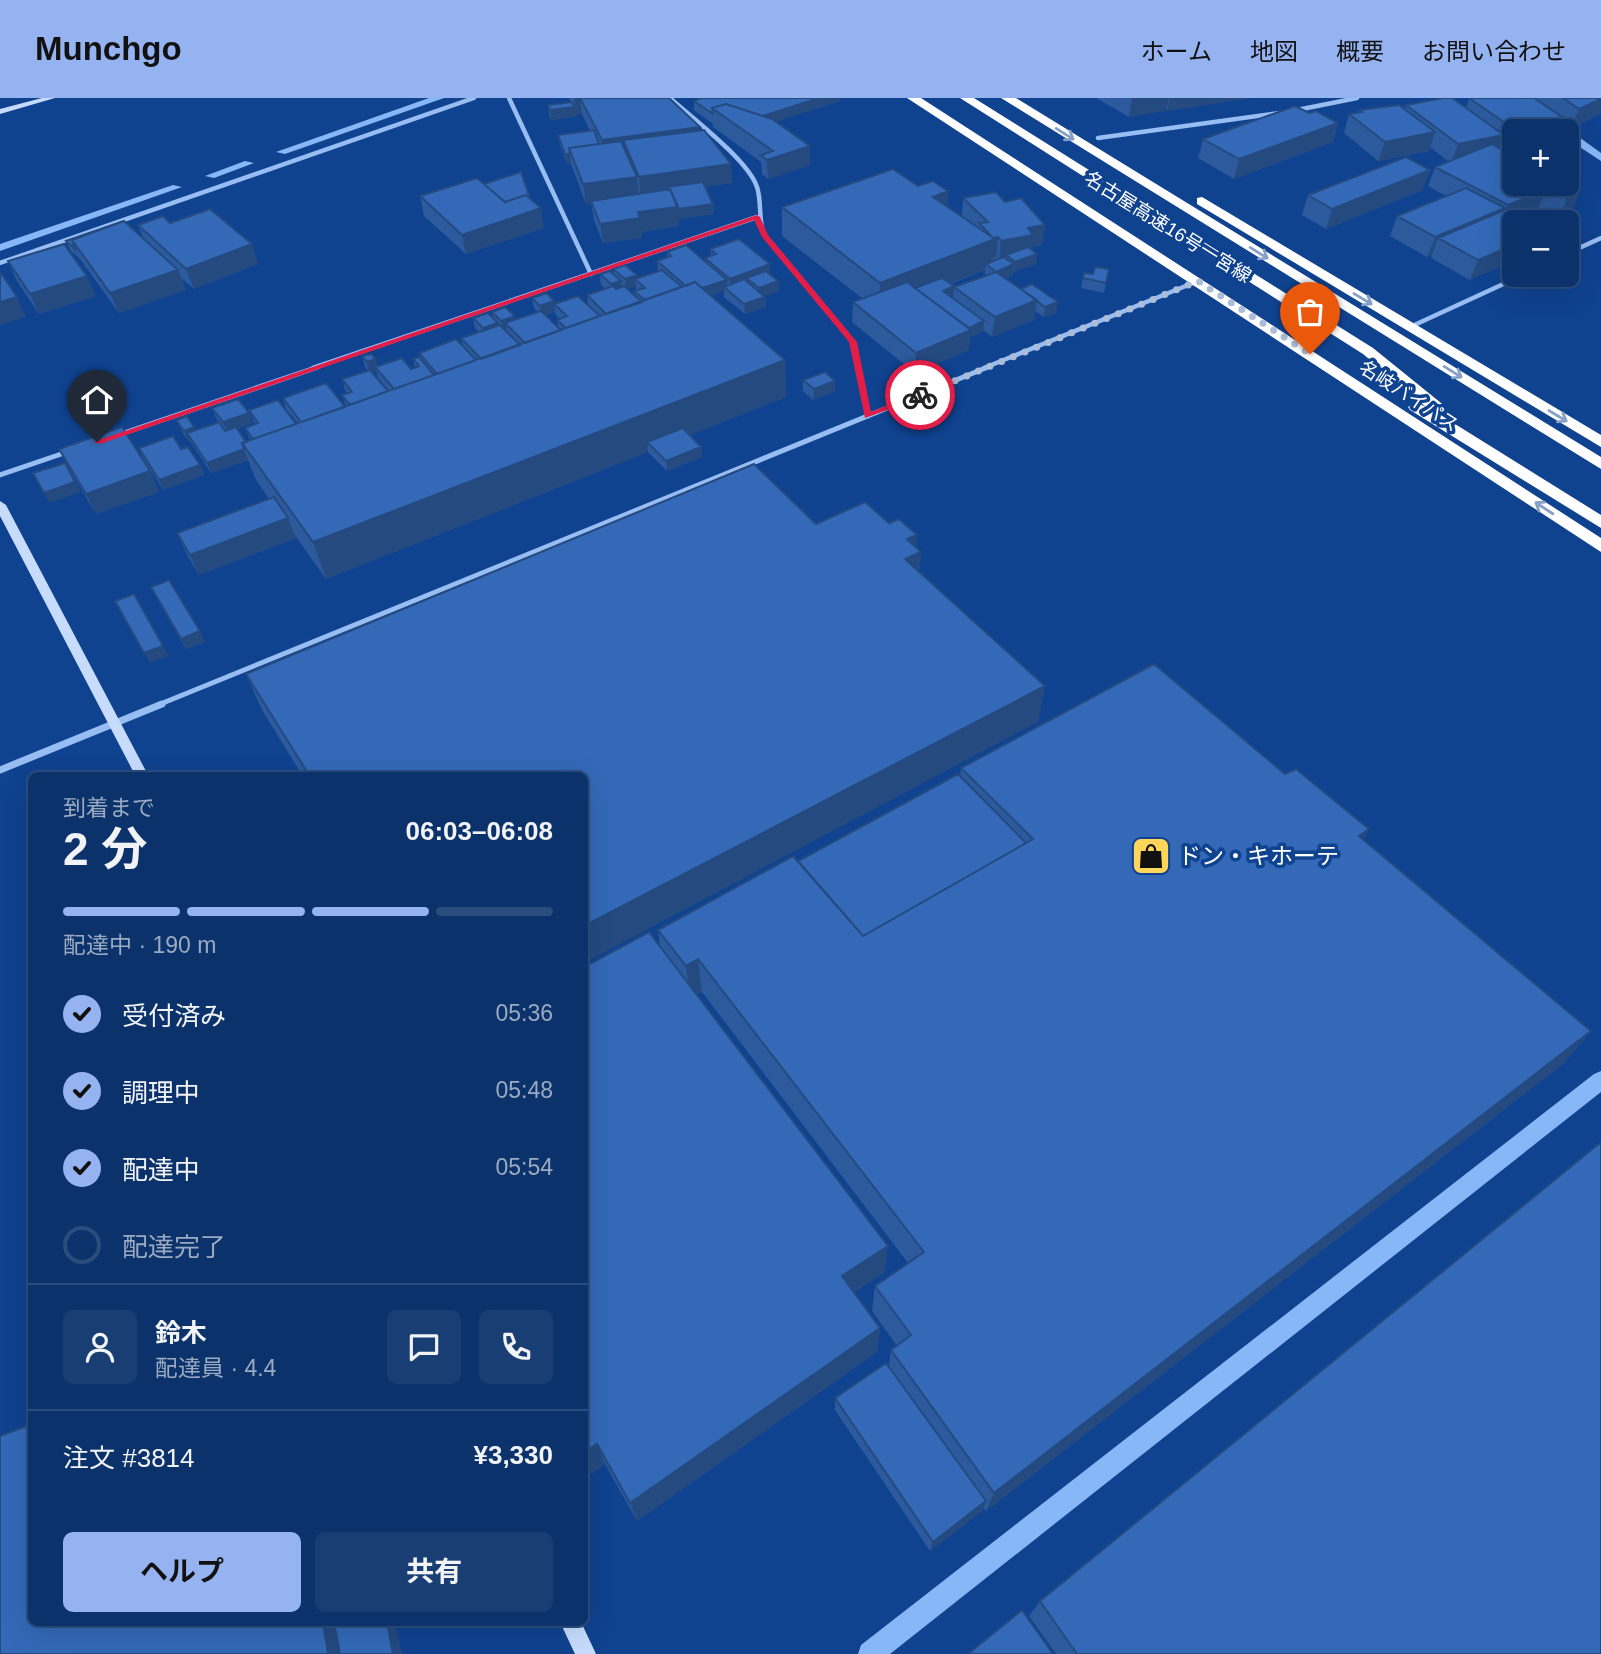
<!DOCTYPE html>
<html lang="ja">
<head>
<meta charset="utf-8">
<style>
	:root { --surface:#0b326b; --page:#193e73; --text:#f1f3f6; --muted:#9aaac1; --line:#2b4d7e; --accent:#95b2f1 }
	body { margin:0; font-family:Arial,"Noto Sans JP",sans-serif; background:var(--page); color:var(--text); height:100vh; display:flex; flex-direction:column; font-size:26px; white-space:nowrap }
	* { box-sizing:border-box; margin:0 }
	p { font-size:23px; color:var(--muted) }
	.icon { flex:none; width:38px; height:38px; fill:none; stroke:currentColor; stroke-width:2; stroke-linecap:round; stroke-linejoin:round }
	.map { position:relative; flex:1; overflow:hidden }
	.panel { position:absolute; left:28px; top:674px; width:560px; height:854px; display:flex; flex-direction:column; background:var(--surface); border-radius:10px; box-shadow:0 7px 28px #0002,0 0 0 2px var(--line) }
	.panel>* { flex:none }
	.fabs { position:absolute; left:1502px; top:21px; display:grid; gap:14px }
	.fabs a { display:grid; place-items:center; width:77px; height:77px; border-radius:10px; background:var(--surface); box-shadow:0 7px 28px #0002,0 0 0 2px var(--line); font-size:35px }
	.pin { position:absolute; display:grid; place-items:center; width:60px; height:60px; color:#fff; margin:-72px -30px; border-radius:50% 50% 50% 0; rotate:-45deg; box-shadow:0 0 7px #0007 }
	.pin .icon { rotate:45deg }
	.courier { position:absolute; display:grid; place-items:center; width:70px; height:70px; margin:-35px; border:5px solid #e11d48; border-radius:50%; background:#fff; color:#222; box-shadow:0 2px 9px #0007 }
	.overview em { font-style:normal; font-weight:700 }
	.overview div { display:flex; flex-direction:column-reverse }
	.overview { display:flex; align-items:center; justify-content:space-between; height:119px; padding:0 35px }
	h1 { font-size:46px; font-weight:700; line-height:52px }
	.bar { display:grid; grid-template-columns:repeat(4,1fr); gap:10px 7px; align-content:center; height:84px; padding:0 35px }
	.bar i { height:9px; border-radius:5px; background:var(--line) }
	.bar .selected { background:var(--accent) }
	.bar p { grid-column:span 4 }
	.line { display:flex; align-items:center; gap:18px; padding:0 35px; border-top:2px solid var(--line) }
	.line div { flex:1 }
	.round { display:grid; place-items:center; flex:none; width:74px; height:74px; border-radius:10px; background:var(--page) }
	ol { padding:0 35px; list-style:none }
	li { display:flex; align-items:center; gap:21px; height:77px }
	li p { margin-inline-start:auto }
	li .icon { padding:7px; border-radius:50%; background:var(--accent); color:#111; stroke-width:4 }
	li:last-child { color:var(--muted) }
	li i { width:38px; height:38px; border:4px solid var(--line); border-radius:50% }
	.cta { display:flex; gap:14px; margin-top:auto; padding:14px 35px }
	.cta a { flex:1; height:80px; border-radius:10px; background:var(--accent); color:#111; font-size:28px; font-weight:700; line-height:80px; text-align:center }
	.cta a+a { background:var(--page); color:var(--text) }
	header { display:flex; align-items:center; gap:42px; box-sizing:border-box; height:98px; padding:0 35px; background:var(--accent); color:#111 }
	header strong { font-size:33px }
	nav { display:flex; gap:38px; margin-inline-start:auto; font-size:24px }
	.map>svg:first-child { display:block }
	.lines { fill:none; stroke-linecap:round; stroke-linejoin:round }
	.stream { fill:#88b7f7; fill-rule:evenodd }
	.street-far2 { stroke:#97bdf3; stroke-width:4.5 }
	.street-far1 { stroke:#97bdf3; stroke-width:5 }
	.street { stroke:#97bdf3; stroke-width:7 }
	.secondary { fill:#c7dcfd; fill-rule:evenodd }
	.highway { fill:#fff; fill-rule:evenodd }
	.wall { fill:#2c5a9d; fill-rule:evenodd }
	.shaded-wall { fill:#244a80 }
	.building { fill:#3369b7; stroke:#244a80; stroke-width:2 }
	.oneway { stroke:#87a0c7 }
	.route { fill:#e11d48 }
	.done { stroke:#abbdd8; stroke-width:7; stroke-dasharray:0 12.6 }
	.labels { text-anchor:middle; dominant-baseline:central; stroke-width:7; stroke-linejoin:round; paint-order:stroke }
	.far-street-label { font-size:19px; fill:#fff; stroke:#0f428f }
	.poi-label { font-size:23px; fill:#fff; stroke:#0f428f; text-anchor:start }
</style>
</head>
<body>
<header>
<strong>Munchgo</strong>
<nav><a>ホーム</a><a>地図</a><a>概要</a><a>お問い合わせ</a></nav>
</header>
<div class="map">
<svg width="1601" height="1556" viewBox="0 0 1601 1556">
	<rect width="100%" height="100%" fill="#0f428f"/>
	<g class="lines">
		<path class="stream" d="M429,0H444L285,56L276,54Z
			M1513,0H1525L1601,55V63L1566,40V33H1558Z
			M245,63L254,65L214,80L205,78Z
			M173,87L182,89L0,153V146Z
			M1601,973V994L890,1556H858L861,1547L1594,976Z"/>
		<path class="street-far2" d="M509,0L591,176
			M670,0C692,20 748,62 757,89C762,104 758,121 764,137L853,244L858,270
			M1292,13L1357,0
			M1098,40L1280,15
			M1566,156L1601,140
			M0,165L474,0
			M1410,229L1523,177
			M313,270L757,119
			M984,270L1198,183"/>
		<path class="street-far1" d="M858,269L868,318
			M118,337L318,269
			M0,377L70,353
			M158,607L988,269"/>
		<path class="street" d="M0,672L162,606"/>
		<path class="secondary" d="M42,0H55L0,16V11Z
			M0,403L6,407L148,677H135L0,418Z
			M560,1524H581L596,1556H575Z"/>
		<path class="highway" d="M907,0H921L1601,440V454Z
			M960,0H974L1373,250L1446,309L1448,312L1446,315L1439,316L1601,417V430L1410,312L1408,309L1416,304L1426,309L1363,256Z
			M1001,0H1016L1601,359V371Z
			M1202,99L1601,337V349L1197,106V100Z"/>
	</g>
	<path class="wall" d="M569,0H669L700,29V32L731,66L732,85L705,89L713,106L714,116L679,121V128L642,134V140L603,145L594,122L591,105L586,106L571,66H567L560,47L558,37L590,33L582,16L576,17V15V19L551,22L549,17L548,7L571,4Z
		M702,0H840V3L776,23L810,67L768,81L762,76L761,64L713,29V26L694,12V3Z
		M1096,0H1251L1166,12L1129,19Z
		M1469,0H1601V16L1571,30L1561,23L1514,33V53L1507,55L1579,96L1571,115L1558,121L1538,110L1521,118L1470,182L1431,160L1432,157L1427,159L1390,138L1397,118L1446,98L1428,88L1435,69L1449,64L1430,49L1429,53L1378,63L1344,35L1349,16L1358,15L1359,12L1404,11L1406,7L1466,10Z
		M1309,15L1338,25L1333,44L1234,81L1198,60L1203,41Z
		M1430,72L1423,92L1326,131L1302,117L1308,97Z
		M484,86L530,100L544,130L466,156L424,118L420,98Z
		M918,88L948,93L947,108L962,118L963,100L1005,104L1045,127L1042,147L1032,149L1031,152L1037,156L1036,166L1013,174V177L1005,180L1056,215L1044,219L1035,213L1034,222L992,239L983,232V234L970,239L969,252L915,275L852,224L853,204L863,201L782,138V109ZM985,172V176L986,177L954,189L953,200L951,199L953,198L954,188L951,186Z
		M170,125L258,166L194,191L181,180L186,192L119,215L80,161L71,153L66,143L143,140L138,127Z
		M710,151L770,176L778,183L779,193L765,198L766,209L745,216L724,199V193L711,198L785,262L786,299L690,337L701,349L702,359L667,373L648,354L326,481L294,436L296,440L199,477L186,455L177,435L269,401L256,382L248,362L211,375L190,343H188L181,332L176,322L195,332L226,333L216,320L212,310L249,315L252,325L237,331L246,344L250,342L245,330L255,326L253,322L249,312L296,326L298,325L286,311L283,300L346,308L342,297L348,295L345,292L342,281L368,273L365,269L362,258L378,268L411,271L415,269L413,261H420L419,255L463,249L461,240L479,234L475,230L473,220H493L492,214L515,218V222L538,214L534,210L532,200L555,206L588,207L587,197L606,191L601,187L600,176L614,177L613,171L637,177V181L658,173L657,163L667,160V154L705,164V160L711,158ZM636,188V192L634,193V197L628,191ZM555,214V216L560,221L557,222L558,229L546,217ZM376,272L378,280L389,293H388L372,274Z
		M8,163L96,198L39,216L17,183Z
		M1109,171L1104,195L1081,190L1084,175L1093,176Z
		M803,282L835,283V293L813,302L803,293Z
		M139,350L181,351L200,367L204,377L163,392L143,360Z
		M59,351L150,373L159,394L96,416L69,371Z
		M889,425L917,437L916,449L921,454L919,474L1045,588L1038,624L584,677H302L262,612L246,576L816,426Z
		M151,489L205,544L186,551Z
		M961,670L1363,742L1591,933L1564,965L986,1413L983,1409L982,1413L930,1453L835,1312V1300L889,1268L891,1252L897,1248L872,1213L875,1188L908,1165L702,894L697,896L885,1174L854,1194L880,1230L877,1254L637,1423L605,1366L584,1380V869L660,848L658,832L798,763L960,679Z
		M1040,1503L1601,1556H1056L1029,1518Z"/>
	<path class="shaded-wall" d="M574,0H580L582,16L576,17Z
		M819,0H840V3L750,32L749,22Z
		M1132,0H1169L1166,13L1129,19Z
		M1170,0H1251L1167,13Z
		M1601,1V16L1571,30L1579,11Z
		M575,9L576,19L551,22L550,12Z
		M1562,19L1556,33H1514V53L1501,56L1511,29Z
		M1338,25L1333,44L1234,81L1239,61Z
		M700,29L701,48L623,42L625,58L604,61L602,42Z
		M1435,34L1429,53L1378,63L1385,44Z
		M1504,37L1496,56L1451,65L1458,46Z
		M810,48V67L768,81L767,62Z
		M565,56H570L571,66H567Z
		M731,66L732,85L669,94L667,89V94L640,98L639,79Z
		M1430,72L1423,92L1326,131L1332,111Z
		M637,79L639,98L586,106L583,86Z
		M1547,91L1538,110L1500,127L1508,107Z
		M948,93L946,122L933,99Z
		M1579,96L1571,115L1558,121L1567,101Z
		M713,106L714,116L679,121V128L642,134V140L603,145L600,126L638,114L678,109Z
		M541,110L544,130L466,156L462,137Z
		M1505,110L1497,130L1438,140L1432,157L1427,159L1435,139Z
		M1045,127L1042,147L1032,149L1031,157H1006L1005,162L999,163L1001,143L1028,130Z
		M998,139L996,159H993L992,170L986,166L985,172L879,213L880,185L992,140Z
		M252,146L258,166L194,191L186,171Z
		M1514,147V163L1470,182L1478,162Z
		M1037,156L1036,166L1014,174L1015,164Z
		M770,166L771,176L746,180V185L730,191V181Z
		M1014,166L1013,177L995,184L996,174Z
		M178,172L186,192L119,215L110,195Z
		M637,177V184L635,181L636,188L626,192L625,181Z
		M87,178L96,198L39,216L30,196Z
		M727,182V192L724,189V193L693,204L692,194Z
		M621,183L622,193L612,197L611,186Z
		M778,183L779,193L759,201V190Z
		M954,188L953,198L942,203L943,193Z
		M17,199L26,219L0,227V204Z
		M765,199L766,209L745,216L744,206Z
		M1037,202L1034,222L992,239L995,219Z
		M554,203L555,207L554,206L555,214L542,218L540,208Z
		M1058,204L1056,215L1044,219L1045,209Z
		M515,218L516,229L505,225L507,232L503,233L501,223Z
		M984,223L983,234L970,239L969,252L915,275L916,255Z
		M498,225L500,235L485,240L483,230Z
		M376,261L378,271L375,269L376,272L369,274L367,264Z
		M785,262L786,299L654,351L647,344L648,354L326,481L313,444Z
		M835,283V293L813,302L814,291Z
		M249,315L252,325L227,334L223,324Z
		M194,329L199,340L187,335L190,343H188L184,333Z
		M701,349L702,359L667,373L666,363Z
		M244,351L248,362L211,375L207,365Z
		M200,367L204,377L163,392L159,382Z
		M150,373L159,394L96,416L86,396Z
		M75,384L81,394L49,405L44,395Z
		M288,420L296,440L199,477L190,457Z
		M917,437L915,457L921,454L918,491L903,498L907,441Z
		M200,533L205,544L186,551L181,541Z
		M163,548L169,558L150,565L144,555Z
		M1045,588L1038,624L584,865V828Z
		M1369,731L1351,766L1359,738Z
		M698,861L702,894L690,901L686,868Z
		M1591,933L1564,965L986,1413L994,1395Z
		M888,1148L885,1174L841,1203L842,1178Z
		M880,1230L877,1254L637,1423L630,1405Z
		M597,1346L605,1366L584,1380V1354Z
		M986,1403L982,1413L930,1453L933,1444Z
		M323,1524H341L347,1556H328Z
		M387,1524H395L402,1556H393Z"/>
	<path class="building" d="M580,0H669L700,29L602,42Z
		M702,0H819L763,18L726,6L712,10L713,16L694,3Z
		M1443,0H1452L1504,37L1458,46L1406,7Z
		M1469,0H1534L1562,19L1511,29Z
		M1563,0H1601V1L1579,11Z
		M572,4L575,9L550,12L548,7Z
		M726,6L772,21L810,48L767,62L761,57L773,53L712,10Z
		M1399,7L1435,34L1385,44L1349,16L1362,14L1359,12Z
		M1295,8L1309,15L1316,13L1338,25L1239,61L1203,41Z
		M594,32L599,46L569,50L570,56H565L558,37Z
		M704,32L731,66L639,79L623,42Z
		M1514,40V44L1505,46L1500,43Z
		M621,43L637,79L583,86L569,50Z
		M1492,46L1514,59V86H1562L1579,96L1567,101L1547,91L1508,107L1435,69Z
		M1406,59L1430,72L1332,111L1308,97Z
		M893,71L918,88L933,83L948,93L933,99L995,141L880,185L782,109Z
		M521,74L530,100L526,97L505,104L484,86Z
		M477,80L505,104L526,97L541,110L462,137L420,98Z
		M703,84L713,106L678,111L670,91L668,92L667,89Z
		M1466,90L1505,110L1435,139L1397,118Z
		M670,91L678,109L638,114L640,120L600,126L591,103Z
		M996,94L1005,104L1021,100L1045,127L1028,130L1033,137L1001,143L998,139L993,140L979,125L988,124L963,100Z
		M210,111L252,146L186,171L138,127L163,118L170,125Z
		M1507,111L1532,124H1514V147L1478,162L1438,140Z
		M124,123L178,172L110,195L72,142Z
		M121,124L72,142L75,151L66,143Z
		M739,141L770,166L730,181L705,160L716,156L710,151Z
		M64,146L87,178L30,196L8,163Z
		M686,147L727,182L702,190L695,184L686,188L657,163L671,158L667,154Z
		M1028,149L1037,156L1015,164L1006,157Z
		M1003,159L1014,166L996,174L986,166Z
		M625,167L637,177L625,181L613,171Z
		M1095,169L1109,171L1106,185L1083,180L1084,175L1093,176Z
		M662,172L682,189L645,202L634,193L645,190L635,181Z
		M610,173L621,183L611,186L600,176Z
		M766,173L778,183L759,190L746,180Z
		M996,174L1037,202L995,219L954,189Z
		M0,175H1L17,199L0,204Z
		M942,180L954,188L943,193L984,223L969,230L915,190Z
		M744,181L765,199L744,206L724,189Z
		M695,184L785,262L313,444L242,345Z
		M907,184L971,232L916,255L853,204Z
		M1032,186L1058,204L1045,209L1021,191Z
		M613,188L616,191L624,188L642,204L606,216L587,197Z
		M547,195L554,203L540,208L532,200Z
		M578,198L600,218L566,230L557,222L567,218L554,206Z
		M505,209L515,218L501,223L492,214Z
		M541,213L561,232L525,245L505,225Z
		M488,215L498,225L483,230L473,220Z
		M500,227L520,247L481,261L461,240Z
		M456,241L476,262L437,276L419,255Z
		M371,256L376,261L367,264L362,258Z
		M419,259L434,277L394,291L375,269L402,260L411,271L419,268L413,261Z
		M370,272L388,293L350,307L342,297L352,294L342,281Z
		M825,274L835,283L814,291L803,282Z
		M326,285L345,309L301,324L283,300Z
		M238,301L249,315L223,324L212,310Z
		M278,302L296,326L253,341L245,330L258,325L249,312Z
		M187,318L194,329L184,333L176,322Z
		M219,324L225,333L236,329L246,344L242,345L244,351L207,365L187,335Z
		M122,329L150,373L86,396L59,351Z
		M683,330L701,349L666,363L647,344Z
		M173,338L181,351L188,349L200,367L159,382L139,350Z
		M65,365L75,384L44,395L33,375Z
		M754,366L816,426L865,404L889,425L899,421L917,437L907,441L921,454L905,461L1045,588L584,828V677H309L246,576Z
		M274,399L288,420L190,457L177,435Z
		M169,482L200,533L181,541L151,489Z
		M134,496L163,548L144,555L115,503Z
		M1154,566L1285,676L1296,671L1369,731L1359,738L1591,933L994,1395L891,1252L911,1237L875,1188L924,1154L698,861L686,868L658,832L793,758L863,838L1033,741L961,670Z
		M958,676L1026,745L863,838L798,763Z
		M649,834L888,1148L842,1178L880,1230L630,1405L597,1346L584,1354V869Z
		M1601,1044V1556H1077L1040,1503Z
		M886,1265L986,1403L933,1444L835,1300Z
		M32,1326V1524H323L328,1556H0V1338Z
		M1022,1512L1053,1556H968Z
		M334,1524H387L393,1556H340Z"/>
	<defs><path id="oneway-shaft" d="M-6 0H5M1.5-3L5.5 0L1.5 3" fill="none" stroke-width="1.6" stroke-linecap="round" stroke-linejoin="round" transform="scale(1.75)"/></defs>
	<g class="oneway">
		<use href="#oneway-shaft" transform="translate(1065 36) rotate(32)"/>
		<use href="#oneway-shaft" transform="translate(1259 155) rotate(32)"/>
		<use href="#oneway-shaft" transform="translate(1363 201) rotate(31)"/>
		<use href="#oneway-shaft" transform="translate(1453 274) rotate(32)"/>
		<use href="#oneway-shaft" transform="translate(1558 318) rotate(31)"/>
		<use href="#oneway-shaft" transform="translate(1544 410) rotate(-147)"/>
	</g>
	<path class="route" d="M757,117L760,119L768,137L857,244L871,314L917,295H923V299L865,320L849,244L762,139L754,122L100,346L93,344Z"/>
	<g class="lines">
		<path class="done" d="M920,297L1198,183L1310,256"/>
	</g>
	<defs>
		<g id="shop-square" transform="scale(2.0125)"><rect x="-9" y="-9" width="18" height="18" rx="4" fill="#ffd65a" stroke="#0f428f"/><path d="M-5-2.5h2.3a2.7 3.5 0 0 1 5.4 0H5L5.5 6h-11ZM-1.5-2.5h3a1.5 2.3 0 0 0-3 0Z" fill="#111"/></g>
	</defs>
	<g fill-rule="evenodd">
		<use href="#shop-square" x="1151" y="758"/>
	</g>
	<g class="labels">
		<g class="far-street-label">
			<text transform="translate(1168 129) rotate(32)">名古屋高速16号一宮線</text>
			<text transform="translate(1409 298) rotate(33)">名岐バイパス</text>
		</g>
		<g class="poi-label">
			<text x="1178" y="758">ドン・キホーテ</text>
		</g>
	</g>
</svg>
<div class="fabs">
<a>+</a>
<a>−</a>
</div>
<div class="pin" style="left:1310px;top:256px;background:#ea580c"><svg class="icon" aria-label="bag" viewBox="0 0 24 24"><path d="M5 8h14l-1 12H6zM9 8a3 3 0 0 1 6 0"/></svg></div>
<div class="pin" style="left:97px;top:344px;background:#1f2937"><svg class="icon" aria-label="home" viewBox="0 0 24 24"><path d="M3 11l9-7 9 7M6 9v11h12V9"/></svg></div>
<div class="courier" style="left:920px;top:297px"><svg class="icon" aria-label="bike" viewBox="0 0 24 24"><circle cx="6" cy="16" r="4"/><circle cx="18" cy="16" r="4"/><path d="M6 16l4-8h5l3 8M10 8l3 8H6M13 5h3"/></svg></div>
<section class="panel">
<div class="overview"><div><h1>2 分</h1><p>到着まで</p></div><em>06:03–06:08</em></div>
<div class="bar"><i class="selected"></i><i class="selected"></i><i class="selected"></i><i></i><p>配達中 · 190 m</p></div>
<ol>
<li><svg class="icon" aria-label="check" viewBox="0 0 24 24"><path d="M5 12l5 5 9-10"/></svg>受付済み<p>05:36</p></li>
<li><svg class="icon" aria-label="check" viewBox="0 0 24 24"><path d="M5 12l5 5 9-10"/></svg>調理中<p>05:48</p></li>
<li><svg class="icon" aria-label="check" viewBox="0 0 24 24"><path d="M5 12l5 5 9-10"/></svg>配達中<p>05:54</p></li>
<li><i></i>配達完了</li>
</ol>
<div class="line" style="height:126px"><a class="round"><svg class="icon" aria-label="person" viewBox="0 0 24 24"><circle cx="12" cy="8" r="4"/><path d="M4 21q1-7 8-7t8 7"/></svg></a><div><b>鈴木</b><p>配達員 · 4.4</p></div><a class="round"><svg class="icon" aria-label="chat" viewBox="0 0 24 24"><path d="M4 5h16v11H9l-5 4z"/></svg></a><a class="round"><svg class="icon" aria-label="phone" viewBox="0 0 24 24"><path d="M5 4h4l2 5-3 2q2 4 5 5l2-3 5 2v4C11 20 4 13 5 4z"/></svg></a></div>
<div class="line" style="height:91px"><div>注文 #3814</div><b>¥3,330</b></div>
<div class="cta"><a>ヘルプ</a><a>共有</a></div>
</section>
</div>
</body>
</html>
